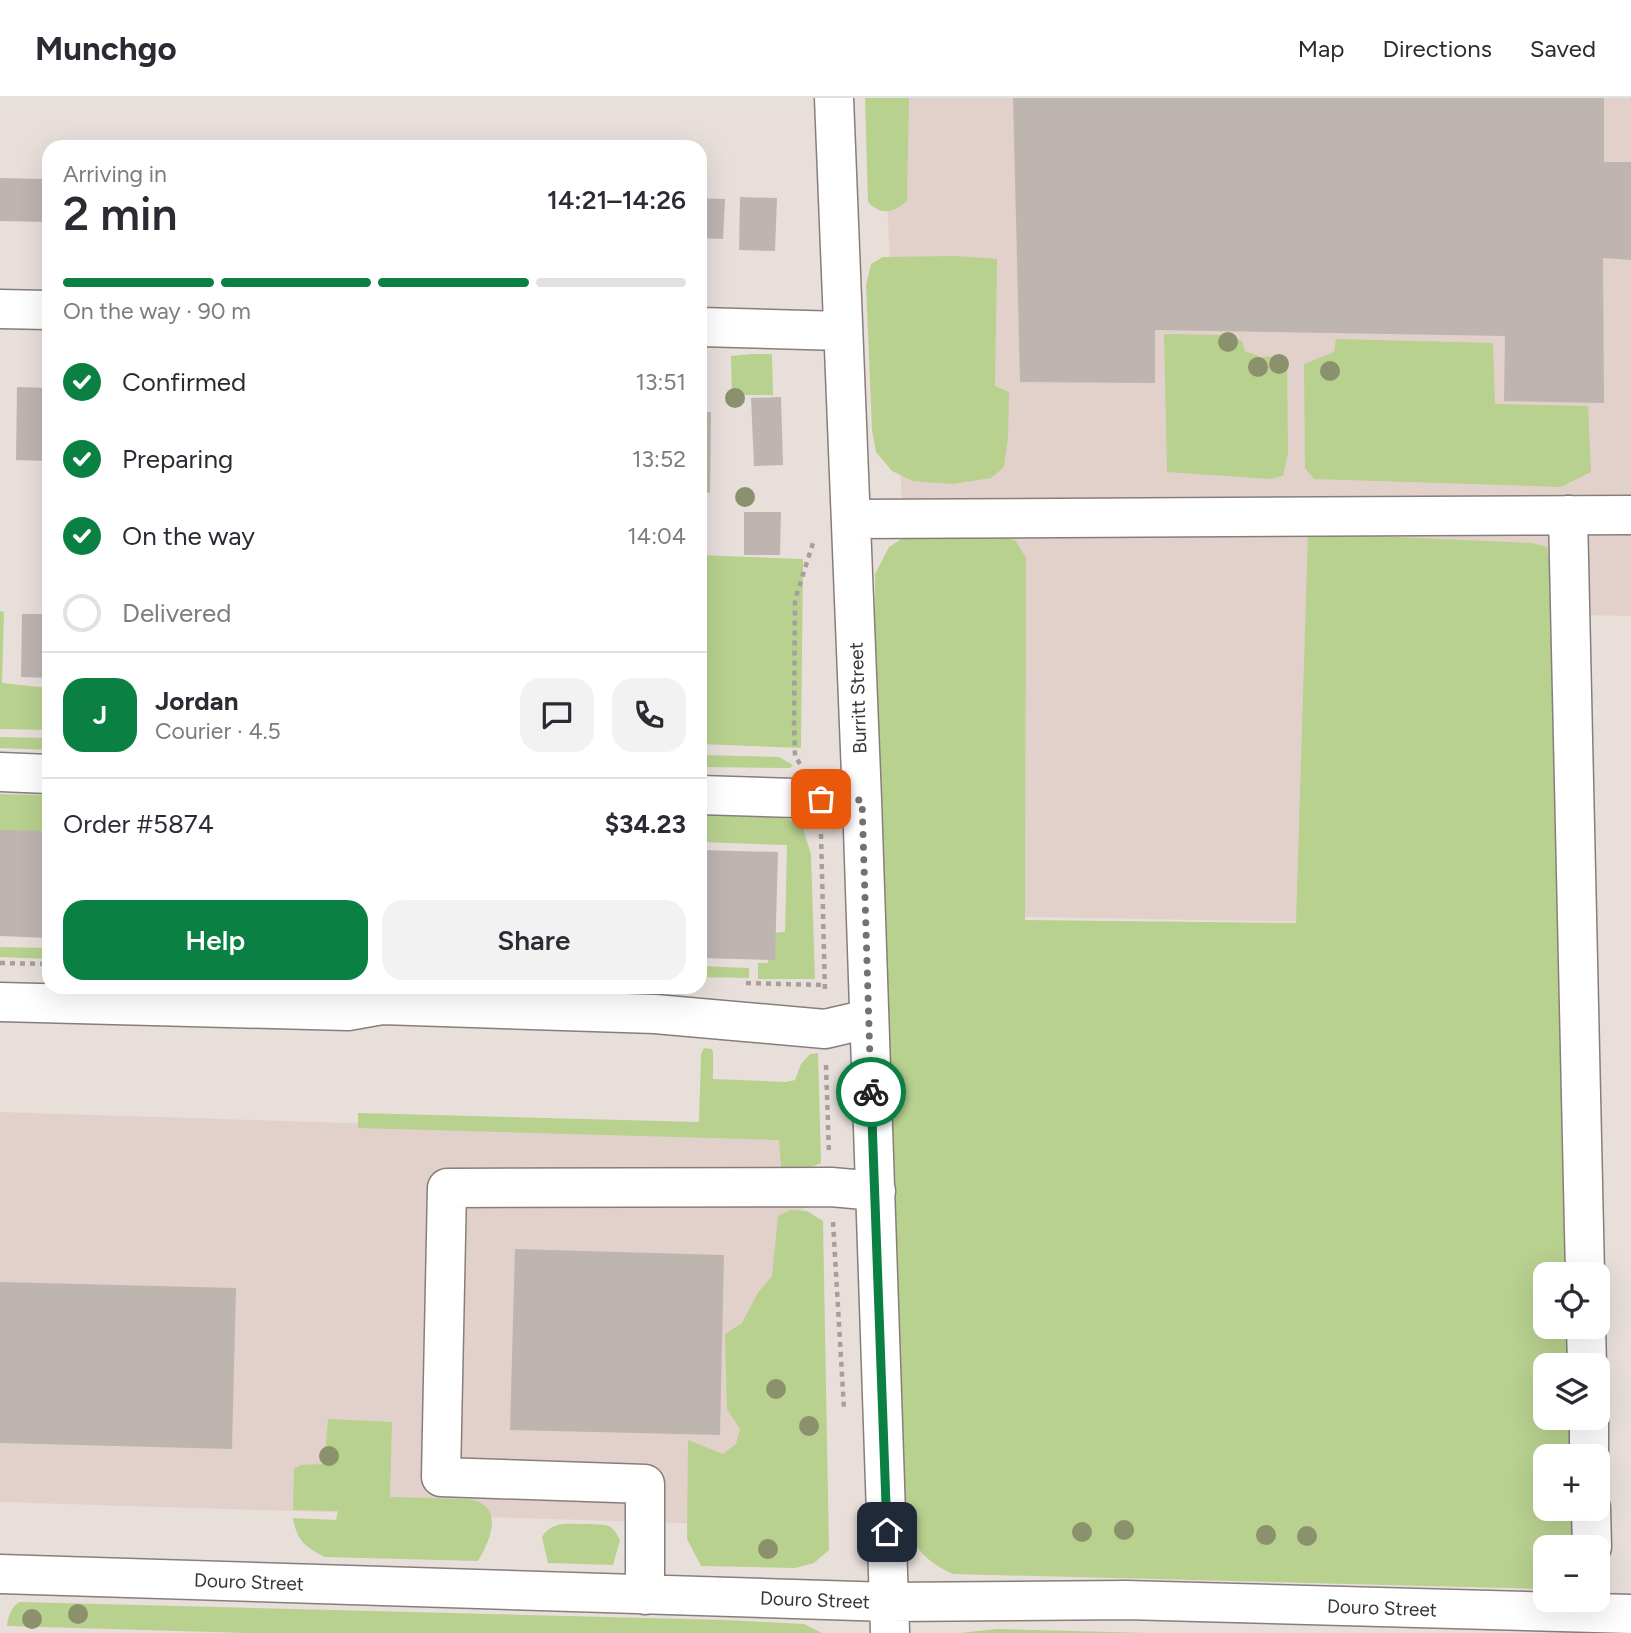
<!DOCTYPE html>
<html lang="en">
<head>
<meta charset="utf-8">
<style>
	:root { --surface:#fff; --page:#f2f2f3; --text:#2b2b33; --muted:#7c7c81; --line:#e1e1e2; --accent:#0b8043 }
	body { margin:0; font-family:Figtree,sans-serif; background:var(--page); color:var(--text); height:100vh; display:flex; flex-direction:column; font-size:26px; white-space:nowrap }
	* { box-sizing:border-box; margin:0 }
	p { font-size:23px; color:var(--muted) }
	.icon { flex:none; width:38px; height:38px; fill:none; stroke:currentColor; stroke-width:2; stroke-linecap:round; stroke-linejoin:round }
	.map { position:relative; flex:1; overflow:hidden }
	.panel { position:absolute; left:42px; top:42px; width:665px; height:854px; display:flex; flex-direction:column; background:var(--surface); border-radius:21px; box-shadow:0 7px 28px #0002 }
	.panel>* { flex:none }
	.controls { position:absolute; left:1533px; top:1164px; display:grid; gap:14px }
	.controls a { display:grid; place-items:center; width:77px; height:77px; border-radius:14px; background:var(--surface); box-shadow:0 7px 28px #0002; font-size:35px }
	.pin { position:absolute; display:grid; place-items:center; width:60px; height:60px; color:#fff; margin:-30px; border-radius:14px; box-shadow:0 4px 10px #0006 }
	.courier { position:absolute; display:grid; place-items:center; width:70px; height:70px; margin:-35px; border:5px solid #0b8043; border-radius:50%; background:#fff; color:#222; box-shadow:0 2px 9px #0007 }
	.head em { font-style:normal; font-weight:600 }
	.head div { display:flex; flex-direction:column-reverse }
	.head { display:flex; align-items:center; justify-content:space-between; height:119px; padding:0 21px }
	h1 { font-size:46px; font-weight:600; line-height:52px }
	.bar { display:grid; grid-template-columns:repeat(4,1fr); gap:10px 7px; align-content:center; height:84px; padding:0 21px }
	.bar i { height:9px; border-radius:5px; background:var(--line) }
	.bar .current { background:var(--accent) }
	.bar p { grid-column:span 4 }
	.line { display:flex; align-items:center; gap:18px; padding:0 21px; border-top:2px solid var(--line) }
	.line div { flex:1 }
	.round { display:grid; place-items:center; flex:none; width:74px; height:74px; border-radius:21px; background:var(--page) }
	ol { padding:0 21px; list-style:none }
	li { display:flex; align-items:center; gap:21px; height:77px }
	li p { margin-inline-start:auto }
	li .icon { padding:7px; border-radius:50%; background:var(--accent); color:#fff; stroke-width:4 }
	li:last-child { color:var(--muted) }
	li i { width:38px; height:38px; border:4px solid var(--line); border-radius:50% }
	.action { display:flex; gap:14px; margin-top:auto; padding:14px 21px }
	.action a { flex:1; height:80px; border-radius:21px; background:var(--accent); color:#fff; font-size:28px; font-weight:600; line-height:80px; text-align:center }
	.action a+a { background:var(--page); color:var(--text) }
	header { display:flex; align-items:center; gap:42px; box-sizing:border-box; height:98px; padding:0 35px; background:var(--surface); border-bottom:2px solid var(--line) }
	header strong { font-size:33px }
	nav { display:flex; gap:38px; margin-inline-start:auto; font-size:24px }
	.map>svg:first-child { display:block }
	.built { fill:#e2d1ca }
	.green { fill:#b8d18f }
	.building { fill:#beb5b1 }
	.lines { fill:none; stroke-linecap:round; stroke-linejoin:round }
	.minor-casing { stroke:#877e7a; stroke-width:41 }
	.path { stroke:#a69f9c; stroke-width:4.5; stroke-dasharray:5 5; stroke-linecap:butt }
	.minor { stroke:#fff; stroke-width:38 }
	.tree { fill:#8b916c }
	.done { stroke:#76716e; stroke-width:7; stroke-dasharray:0 12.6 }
	.route { stroke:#0b8043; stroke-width:9 }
	.labels { text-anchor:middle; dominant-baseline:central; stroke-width:5; stroke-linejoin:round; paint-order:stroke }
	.street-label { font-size:19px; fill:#393634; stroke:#fff }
</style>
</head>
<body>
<header>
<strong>Munchgo</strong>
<nav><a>Map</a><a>Directions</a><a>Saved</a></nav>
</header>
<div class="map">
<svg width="1631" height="1535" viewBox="0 0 1631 1535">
	<rect width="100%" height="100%" fill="#e8dfdb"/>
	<path class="built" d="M882,0H1631V518L1493,515L1492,827L922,817Z
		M0,1014L802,1039L807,1429L0,1404Z"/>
	<path class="green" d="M865,0H909L907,103C893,115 881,118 868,104Z
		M954,158L997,161L995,288L1009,294L1008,339L1004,369L991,380L953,386L913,383L892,373L876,354L872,332L866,187L871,166L883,159Z
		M1164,236L1229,237L1242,243L1245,253L1261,259L1287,258L1288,355L1283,378L1270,381L1167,374Z
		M1336,241L1493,245L1495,306L1588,308L1591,374L1561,389L1314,381L1305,370L1304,266L1334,254Z
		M750,256H772L773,297H732L731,258Z
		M915,432L994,434L1016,443L1026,460L1025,822L1296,825L1308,435L1532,445L1547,449L1557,518L1570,1176H1545V1228L1571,1229L1572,1267H1545V1320H1573L1574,1358H1545V1410L1575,1411L1574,1449H1545V1491L953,1476C920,1461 909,1444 905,1408L887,858L875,576V476L889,449Z
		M700,457L803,461L801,650L700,646Z
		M0,513L4,514L2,585L49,590V632L0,631Z
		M0,639L49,640V652L0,650Z
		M700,657L779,659L793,667L790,670L700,669Z
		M0,696L49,697V733L0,735Z
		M700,715L768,717L801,724L811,756L815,881H758V865H768L770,835L785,834L787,747L700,744Z
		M0,849L49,850V861L0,859Z
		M700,868L749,870V880L700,879Z
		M704,950L712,951L713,954V981L786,984L795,982L801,966L810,956L818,955L821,1065C808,1071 795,1074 781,1069L779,1042L358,1030V1015L699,1024L701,956Z
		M790,1112L807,1113L823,1123L829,1452L814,1465L795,1470L701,1468L687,1441L688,1342L723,1356L736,1346L740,1331L727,1311L725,1236L742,1225L757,1196L772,1178L778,1118Z
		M328,1321L392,1324L390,1399L469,1401C505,1408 491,1441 478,1463L325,1459C305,1449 297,1443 293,1420L336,1422L338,1413L293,1412L294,1371L300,1367L324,1366Z
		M590,1426C607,1427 612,1425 620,1442L613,1467L548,1465L542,1439C553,1421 571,1427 590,1426Z
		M20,1504L725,1522L804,1526L822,1535H247L7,1528C8,1519 11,1508 20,1504Z
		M997,1531L1149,1535H959Z"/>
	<path class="building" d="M1013,0H1604V64H1631V162L1603,160L1604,305L1504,303L1505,238L1155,232V285L1020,284Z
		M0,80L47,81L46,124L0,123Z
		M740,99L777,100L775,153L739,152Z
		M700,100L725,101L723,141L700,140Z
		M17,289L49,290V363L16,362Z
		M781,299L783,367L754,368L751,300Z
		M700,314H711L710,395L700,394Z
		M744,414H781L780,457H744Z
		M22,516H49V580L21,579Z
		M0,732L49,733V840L0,838Z
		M700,752L778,754L775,862L700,860Z
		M515,1151L724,1157L720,1337L510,1332Z
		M0,1184L236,1190L232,1351L0,1345Z"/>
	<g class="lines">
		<g class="minor-casing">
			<path id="minor" d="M834,0L862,702L890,1535
				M0,211L49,212
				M700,229L842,233
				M1568,417L1585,1176
				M851,421L1631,417
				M0,674L49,676
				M700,697L862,702
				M0,904L348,913L382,907L655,916L825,931L868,921
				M1586,1228L1587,1267
				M1589,1320V1358
				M1591,1410L1592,1449
				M0,1476L889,1504L1125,1502L1631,1516
				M645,1497V1386L441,1379L447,1090L831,1089L876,1093"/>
		</g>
		<path class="path" d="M800,666L795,658L794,627L795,502L813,445
			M821,736L825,895
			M0,865L49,866
			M746,885L825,887
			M826,967L829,1056
			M833,1124L844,1311"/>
		<use href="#minor" class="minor"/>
	</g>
	<g class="tree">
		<circle cx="1228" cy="244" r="10"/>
		<circle cx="1279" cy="266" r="10"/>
		<circle cx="1258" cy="269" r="10"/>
		<circle cx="1330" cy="273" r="10"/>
		<circle cx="735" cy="300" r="10"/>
		<circle cx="745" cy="399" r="10"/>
		<circle cx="776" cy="1291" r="10"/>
		<circle cx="809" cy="1328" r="10"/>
		<circle cx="329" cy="1358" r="10"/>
		<circle cx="1124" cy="1432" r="10"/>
		<circle cx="1082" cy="1434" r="10"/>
		<circle cx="1266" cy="1437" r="10"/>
		<circle cx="1307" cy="1438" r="10"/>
		<circle cx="768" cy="1451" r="10"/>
		<circle cx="78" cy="1516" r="10"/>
		<circle cx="32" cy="1521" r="10"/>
	</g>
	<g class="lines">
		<path class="done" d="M821,701L862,702L871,994"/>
		<path class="route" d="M871,994L887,1434"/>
	</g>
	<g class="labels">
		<g class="street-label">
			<text transform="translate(858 600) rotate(-92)">Burritt Street</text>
			<text transform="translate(249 1484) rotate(2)">Douro Street</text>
			<text transform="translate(815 1502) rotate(2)">Douro Street</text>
			<text transform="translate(1382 1510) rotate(2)">Douro Street</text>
		</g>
	</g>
</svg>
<div class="controls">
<a><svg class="icon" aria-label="locate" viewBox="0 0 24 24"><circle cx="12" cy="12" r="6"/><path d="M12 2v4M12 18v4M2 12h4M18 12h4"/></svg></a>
<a><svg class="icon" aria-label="layers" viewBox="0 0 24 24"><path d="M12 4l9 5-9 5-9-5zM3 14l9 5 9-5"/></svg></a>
<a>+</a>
<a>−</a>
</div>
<div class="pin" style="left:821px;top:701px;background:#ea580c"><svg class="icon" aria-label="bag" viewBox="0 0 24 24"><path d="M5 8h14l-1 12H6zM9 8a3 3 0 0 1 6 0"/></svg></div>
<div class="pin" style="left:887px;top:1434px;background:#1f2937"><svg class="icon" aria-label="home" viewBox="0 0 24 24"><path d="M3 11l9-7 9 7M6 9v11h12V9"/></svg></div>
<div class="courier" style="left:871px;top:994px"><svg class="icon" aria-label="bike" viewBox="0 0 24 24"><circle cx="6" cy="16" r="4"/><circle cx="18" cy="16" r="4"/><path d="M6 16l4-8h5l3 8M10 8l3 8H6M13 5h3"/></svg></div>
<section class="panel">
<div class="head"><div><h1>2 min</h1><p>Arriving in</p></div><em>14:21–14:26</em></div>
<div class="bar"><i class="current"></i><i class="current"></i><i class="current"></i><i></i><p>On the way · 90 m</p></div>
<ol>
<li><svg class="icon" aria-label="check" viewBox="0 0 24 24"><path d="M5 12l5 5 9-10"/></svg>Confirmed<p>13:51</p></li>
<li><svg class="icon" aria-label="check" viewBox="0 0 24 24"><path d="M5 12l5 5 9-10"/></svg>Preparing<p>13:52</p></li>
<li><svg class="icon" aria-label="check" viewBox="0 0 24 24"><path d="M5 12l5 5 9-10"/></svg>On the way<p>14:04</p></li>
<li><i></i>Delivered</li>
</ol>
<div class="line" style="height:126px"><b class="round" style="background:var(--accent);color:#fff">J</b><div><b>Jordan</b><p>Courier · 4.5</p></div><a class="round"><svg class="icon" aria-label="chat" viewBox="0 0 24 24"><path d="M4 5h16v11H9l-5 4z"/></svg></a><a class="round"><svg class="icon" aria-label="phone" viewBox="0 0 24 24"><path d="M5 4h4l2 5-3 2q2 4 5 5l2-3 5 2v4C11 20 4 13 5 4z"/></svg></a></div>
<div class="line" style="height:91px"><div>Order #5874</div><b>$34.23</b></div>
<div class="action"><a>Help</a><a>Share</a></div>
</section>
</div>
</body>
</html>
